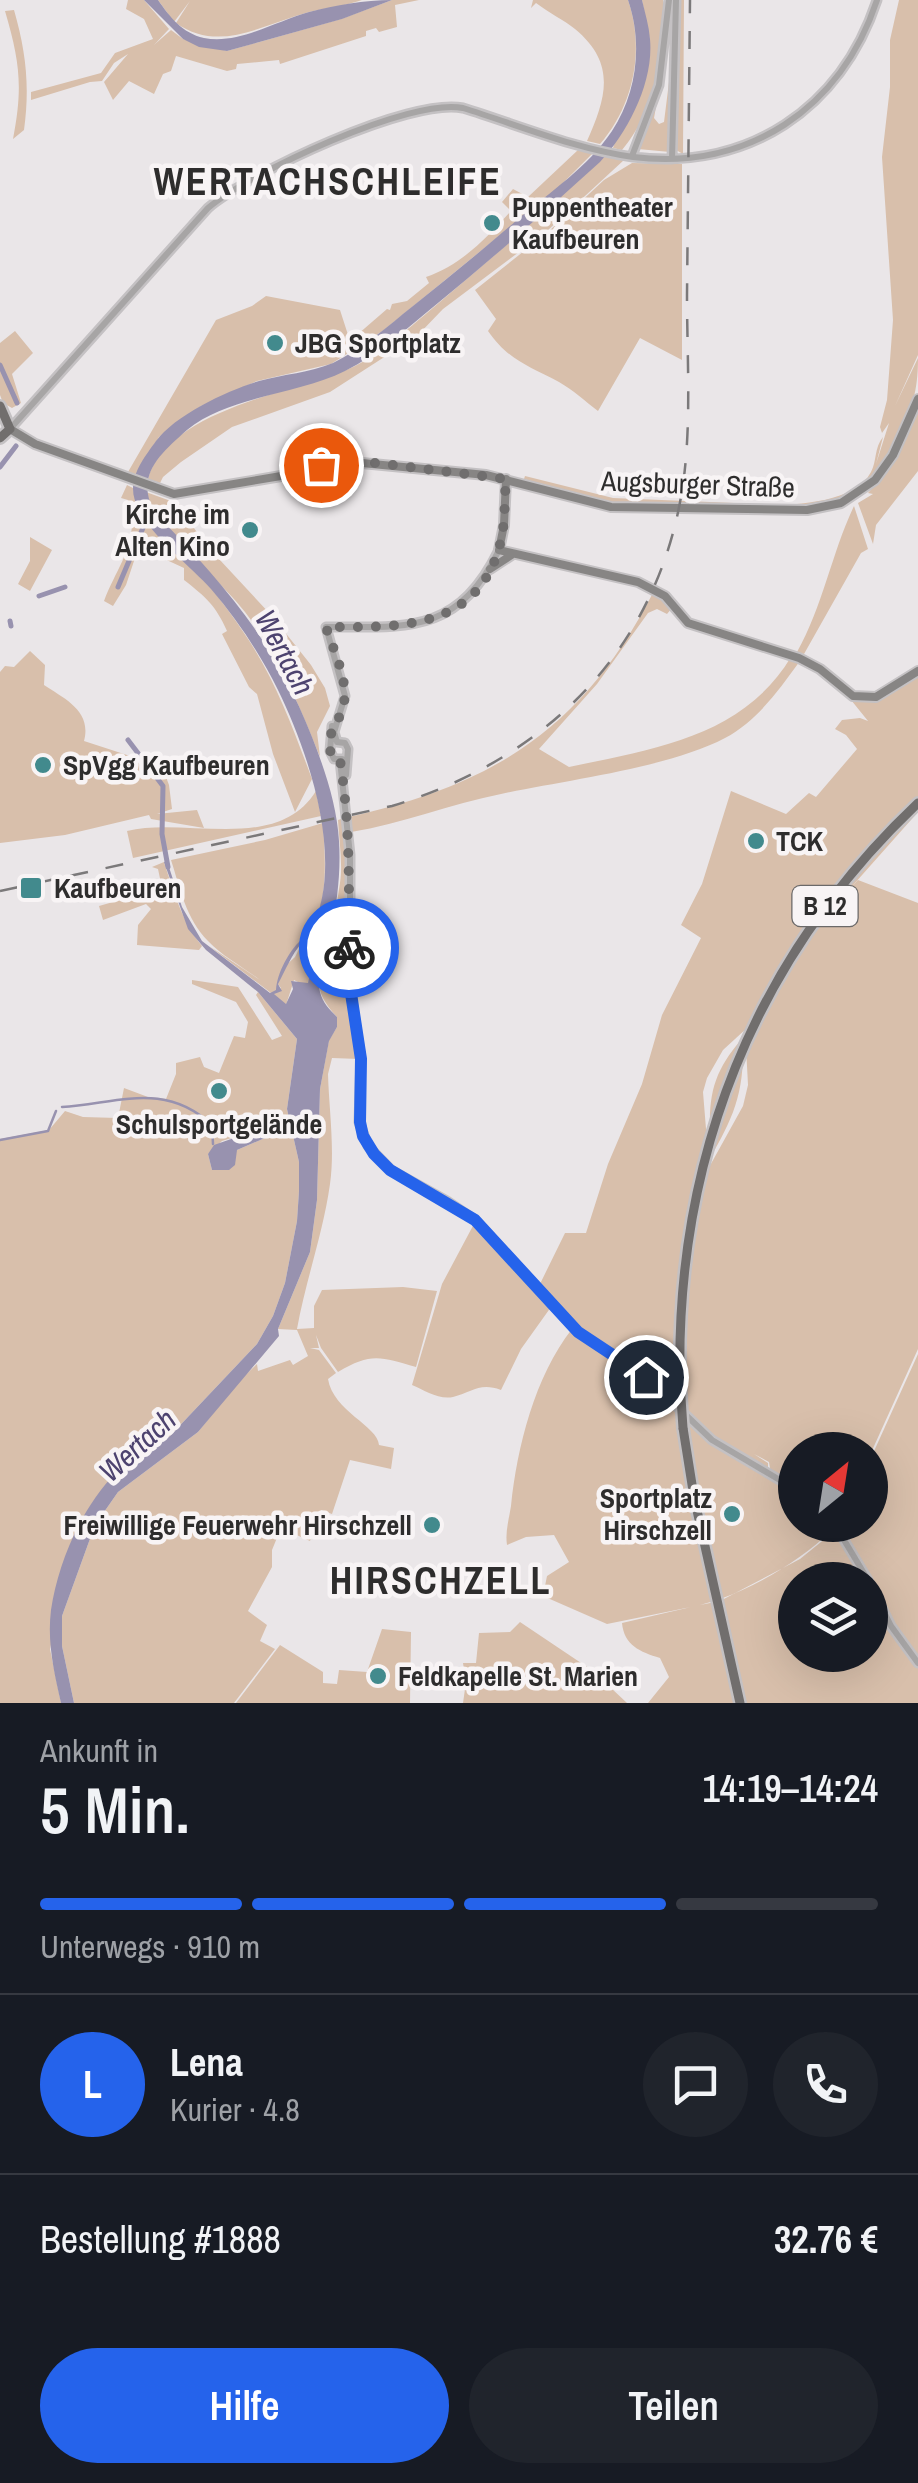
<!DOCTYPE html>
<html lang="de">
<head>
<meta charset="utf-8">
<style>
	:root { --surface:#171b24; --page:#20242c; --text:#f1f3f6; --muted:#9ea1a6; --line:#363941; --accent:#2563eb }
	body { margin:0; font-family:"Archivo Narrow",sans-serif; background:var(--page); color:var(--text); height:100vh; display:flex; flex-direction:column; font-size:38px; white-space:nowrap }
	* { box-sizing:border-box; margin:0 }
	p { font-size:32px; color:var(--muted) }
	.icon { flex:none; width:55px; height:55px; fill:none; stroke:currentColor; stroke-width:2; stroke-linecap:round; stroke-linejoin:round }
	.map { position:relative; height:1703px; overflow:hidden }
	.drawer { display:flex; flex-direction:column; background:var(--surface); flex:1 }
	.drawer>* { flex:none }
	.needle { width:65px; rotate:30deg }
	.controls { position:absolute; left:778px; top:1432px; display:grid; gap:20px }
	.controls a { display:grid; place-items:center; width:110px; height:110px; border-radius:50%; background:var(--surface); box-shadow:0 10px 40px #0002; font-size:50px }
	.pin { position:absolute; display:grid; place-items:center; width:85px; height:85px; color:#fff; margin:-42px; border:5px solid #fff; border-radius:50%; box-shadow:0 2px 10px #0007 }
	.courier { position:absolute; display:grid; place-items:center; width:100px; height:100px; margin:-50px; border:8px solid #2563eb; border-radius:50%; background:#fff; color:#222; box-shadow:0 2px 12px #0007 }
	.summary em { font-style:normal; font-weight:600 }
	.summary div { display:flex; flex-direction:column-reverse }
	.summary { display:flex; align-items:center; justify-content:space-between; height:170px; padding:0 40px }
	h1 { font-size:65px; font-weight:600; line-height:75px }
	.bar { display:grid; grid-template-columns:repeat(4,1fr); gap:15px 10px; align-content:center; height:120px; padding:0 40px }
	.bar i { height:12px; border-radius:8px; background:var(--line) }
	.bar .on { background:var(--accent) }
	.bar p { grid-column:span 4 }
	.line { display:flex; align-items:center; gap:25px; padding:0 40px; border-top:2px solid var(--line) }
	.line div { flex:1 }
	.round { display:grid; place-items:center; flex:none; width:105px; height:105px; border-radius:52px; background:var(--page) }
	.button { display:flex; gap:20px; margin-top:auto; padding:20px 40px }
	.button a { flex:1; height:115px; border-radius:60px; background:var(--accent); color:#fff; font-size:40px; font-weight:600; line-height:115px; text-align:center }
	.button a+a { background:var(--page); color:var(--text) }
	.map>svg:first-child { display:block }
	.green { fill:#d8bfab; fill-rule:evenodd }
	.water { fill:#9892af; fill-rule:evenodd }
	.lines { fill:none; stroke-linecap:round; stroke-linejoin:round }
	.stream { stroke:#9892af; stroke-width:2.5 }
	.canal { stroke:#9892af; stroke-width:5 }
	.tertiary-casing { stroke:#c4c1c3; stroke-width:11 }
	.secondary-casing { stroke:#c4c1c3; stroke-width:12 }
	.primary-casing { stroke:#c4c1c3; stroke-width:14 }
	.tertiary { stroke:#a7a5a5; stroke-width:6 }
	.secondary { stroke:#878584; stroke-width:8 }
	.primary { stroke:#716e6d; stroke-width:9 }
	.rail { stroke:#7b797a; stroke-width:2.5; stroke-dasharray:18 18; stroke-linecap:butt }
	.primary-bridge-casing { stroke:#c4c1c3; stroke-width:14; stroke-linecap:butt }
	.primary-bridge { stroke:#716e6d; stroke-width:9 }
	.done { stroke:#706e6e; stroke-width:10; stroke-dasharray:0 18 }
	.route { stroke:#2563eb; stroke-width:12 }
	.poi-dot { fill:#428a8d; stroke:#f8f4f5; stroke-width:4 }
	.labels { text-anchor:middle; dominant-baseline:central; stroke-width:9; stroke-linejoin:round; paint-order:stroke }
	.shield { fill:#f8f4f5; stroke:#6b6969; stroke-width:2.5 }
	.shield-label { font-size:25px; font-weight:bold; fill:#2e2d2d }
	.poi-label { font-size:28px; font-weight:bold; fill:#2e2d2d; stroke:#f8f4f5; text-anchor:start }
	.street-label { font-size:28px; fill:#2e2d2d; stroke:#f8f4f5 }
	.water-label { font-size:30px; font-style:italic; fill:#4d436f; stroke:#f8f4f5 }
	.district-label { font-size:38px; font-weight:bold; letter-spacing:2.5px; fill:#2e2d2d; stroke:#f8f4f5 }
</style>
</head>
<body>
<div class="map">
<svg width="918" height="1703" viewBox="0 0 918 1703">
	<rect width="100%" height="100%" fill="#eae6e8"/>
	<path class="green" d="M128,0H144L169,29L154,45L171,30L183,39L227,51L341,19L392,0H419L395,5L397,27L379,32L376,28L366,31V36L280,64L279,60L237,64L236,69L227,71L176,56L171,71L163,74L154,94L129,81L113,100L104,82L128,54L114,63L102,81L90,82L31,100V92L101,73L115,53L153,39L144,19L126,9Z
		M158,0H362C345,6 327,8 309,12C263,24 220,54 176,23L190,1L174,22Z
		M533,0H628C645,49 634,105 600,144L587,141C606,98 617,64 575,29C564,20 549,13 536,3L531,8Z
		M642,0H663L664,4L667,0L662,42L659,43C665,76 644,124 622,150L613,148L650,41Z
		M678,0H684L683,154L676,150L675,145Z
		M899,0H918V355L895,406L918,358C918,392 912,409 897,440C867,499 832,508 769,506C797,504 855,503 871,472C877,461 874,448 883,437L876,464L889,423L882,433L880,427L887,400L893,320L882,157L890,87V40Z
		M14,10C26,52 30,86 24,130L13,139C23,87 20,62 5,11Z
		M672,58L670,152L638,149L658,96L654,118L659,124L664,122Z
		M578,150L593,153L559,187L384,330L331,364L257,381L201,406L159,437L136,475L128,472L216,320L252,306L266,296L340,310L350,341L387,309L390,310L392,304L407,301L429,283L426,277C461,265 487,238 511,211L502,202L513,189L528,197Z
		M605,156L624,160L547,231L443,309L417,336L330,392L232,427L181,462L163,477L160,483L148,479C165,413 286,393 341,372C375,360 406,330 434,307C492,258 549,208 605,156Z
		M632,163L682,164V360L640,338L598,411C585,401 573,390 559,382C529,366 509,361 488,331L496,319L475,290L548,232L604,180Z
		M15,331L33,353L12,374L21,403L12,408L3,403L0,395V343Z
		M918,406V471L876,525L873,544L858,503L873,494L868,493L888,470Z
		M525,476L613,498L734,503L611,504L524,479Z
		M127,485L133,488C140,531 185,558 212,589C223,603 234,618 244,633C275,678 293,728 312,779L295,812L273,754L257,694L249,687L222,634L227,631C216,606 206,597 184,580V568L158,556L137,552L126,585L113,606L104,601C118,564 141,542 128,500L121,498Z
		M146,492L179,504L193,514L189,521L206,545L272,616L311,665L325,688L330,706L317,732L320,757C299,705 279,656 245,612C223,583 152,522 146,492Z
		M854,506L868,549L861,553L804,654L797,652C823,606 832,552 854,506Z
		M30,537L52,550L30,591L18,584L30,561Z
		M654,591L672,608L667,614L657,609L648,613L597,684L539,749L569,767C653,749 743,737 791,657L800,661C778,691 758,720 725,738C668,768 566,780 501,794C450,804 402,824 351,832L349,817C496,784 584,727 654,591Z
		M30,651L45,665L44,685C65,699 92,711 84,741L127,755L145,768L160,761L169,785L172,809L157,814L197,810L204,828L151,819L149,815L65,835L0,843V672L5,666L14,667Z
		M918,673V799L896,820L814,918L747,1028L723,1050L707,1078L703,1092L707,1141L688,1218L680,1282L676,1353L678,1406L635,1365L586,1337L539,1286L565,1233H586L608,1164L642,1084L662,1015L701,938L681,925L702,884L731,791L786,814L809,793L816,797L857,749L846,735L835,729L842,720L860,718L868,721L847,695L869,700Z
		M316,791L321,816L133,858L127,831C184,816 277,854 316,791Z
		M918,805V812L839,901L858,880L918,903V1349L870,1455V1450H795V1487L771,1474L769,1462L754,1454L768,1463V1471L713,1439L685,1413L684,1394L688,1396L684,1392V1296L702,1180L743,1106L748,1085L746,1047L762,1011L829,905Z
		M341,819L348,855L347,971L359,1059L332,1058L328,1074C329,1109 335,1149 330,1184C323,1234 306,1279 297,1329L314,1328V1306L322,1290L403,1287L437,1291L416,1367C381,1357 371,1352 338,1372L321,1348L316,1335L319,1348H310L319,1350L336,1373L328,1379C333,1411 378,1426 379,1445L394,1448L391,1469L350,1460L332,1514L321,1510L310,1541L281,1528L272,1550V1567L248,1611L267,1625L260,1641L275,1649L234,1703H74L62,1646V1616L95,1525L118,1492L198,1432L239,1381L257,1364L258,1371L290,1360L293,1365L308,1356L297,1330L278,1329L310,1252L317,1200L320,1089L329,1040L337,1027V1017C307,985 321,973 331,938C335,921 337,901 340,883C343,863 339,840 338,820Z
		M323,823C325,856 329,901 311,931C299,951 277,963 278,990L271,993L209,946L260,980C243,967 222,956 208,941C186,919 180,888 171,860L265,840Z
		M164,862C174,893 182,921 202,946L199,950L137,945L138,925L151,909L146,904L103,920L99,906L162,888L158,869L152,867Z
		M310,939L313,951L308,983L304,985L294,980L286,1005L273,994L281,988L278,984L283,968L295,957L302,943Z
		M192,980L238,987L272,1040L282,1036L256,995L258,992L297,1039L287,1109L299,1162V1191L297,1221L285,1283L273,1316L257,1344L169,1437L154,1443L109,1481L74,1537L50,1649L61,1703H0V1139L49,1130L65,1111L83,1117L118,1118L124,1088L148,1097L166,1099L176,1074V1063L200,1057L204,1067L219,1073L234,1036L245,1038L248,1022L236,1002L192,984ZM271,1125L272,1135L237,1150L212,1170L208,1154L222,1141Z
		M745,1035L746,1036L710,1126C709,1086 719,1065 745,1035Z
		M743,1052C743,1101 729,1125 705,1167Z
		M475,1222L551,1307L521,1349L501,1390C480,1382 472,1392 453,1397C439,1400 424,1390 412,1385L442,1284Z
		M572,1329L632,1368L678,1410L714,1601L700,1605L715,1602L737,1703H648L669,1677L660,1658C640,1652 624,1645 622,1623L691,1607L607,1624L543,1596L547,1576L569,1562L554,1535L526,1537L507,1545C505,1532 509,1519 511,1506C517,1447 535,1376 572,1329Z
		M918,1354V1661L891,1625L861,1563L838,1526L870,1525V1460Z
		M685,1417L711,1441L795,1491V1525H833L831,1531C802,1559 758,1586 720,1599L697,1497Z
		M837,1529L867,1580H795V1655H870V1587L918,1664V1703H743L720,1601L800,1559Z
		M520,1622L593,1671L627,1703H463L466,1682L463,1663H476L479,1633L510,1632Z
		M382,1629L411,1632L410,1703H236L280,1645L323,1672V1683L337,1684L339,1670L367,1672Z"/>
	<path class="water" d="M144,0H158C170,17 182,33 204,38C238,45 276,21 309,12C336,5 364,0 392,0L342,19L227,51L199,47L183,39Z
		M628,0H642C645,13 649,26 650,39C654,82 628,132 600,162C547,210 493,258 438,303C409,327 379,354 345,371C297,395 228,396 187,430C160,454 134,476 155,513C225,585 275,642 312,737C325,770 337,806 339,841C341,873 337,902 331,933C327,954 315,969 320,992C323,1003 329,1009 337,1017V1027L329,1041L320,1089L317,1200L310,1252L278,1329L279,1336L198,1432L118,1492L95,1525L62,1616V1646L74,1703H61C54,1672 47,1642 51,1610C61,1543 103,1461 169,1437L257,1344L273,1316L285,1283L297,1221L299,1191V1162L287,1109L297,1039L258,992L206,950L188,929L164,862L167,861L182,907L202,941L270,993L276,990C277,973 289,951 301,940C308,934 306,940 311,930C346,863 309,753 278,690C260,654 237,619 211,589C189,564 133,523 133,489C133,471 146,455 156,441C175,415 228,390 259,381C284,374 309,373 333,363C362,349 388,326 413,306C449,277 484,249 518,219C550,192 588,167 612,131C637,93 643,43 628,0ZM309,941L313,951L308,983L291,981L293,989L286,1004L274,994L282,991L278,984C286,969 291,956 302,942Z
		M271,1125L272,1135L237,1150L235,1165L229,1170H212L208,1154L214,1145Z"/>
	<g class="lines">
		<path class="stream" d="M62,1107C119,1103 165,1081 212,1125L213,1144
			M269,1130L295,1124
			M0,1140L48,1131L56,1111"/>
		<path class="canal" d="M0,365L17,403
			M0,467L16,446
			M118,587L148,516
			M39,596L65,587
			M10,621L11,626
			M128,740L163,786L162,834L168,867"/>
		<g class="tertiary-casing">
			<path id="tertiary" d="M632,156L659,85L669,0
				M672,159L676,0
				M10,429L208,208C249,173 411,97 463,108C518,125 575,149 633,157C748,171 841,109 877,0
				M332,726L330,751L334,759H342
				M337,742L334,732L345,696L326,627C408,627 458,634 499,550
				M337,742L345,743L348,749L346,775
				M340,760L350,855V987L361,1059L359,1122L368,1146L391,1170L447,1201L475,1220L578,1332L646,1377L712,1440L795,1489
				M835,1525L868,1580
				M870,1584L891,1626L918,1663"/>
		</g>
		<g class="secondary-casing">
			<path id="secondary" d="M10,429L35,444L174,494L287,475L321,465L362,463L486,475L611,507L807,510L841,503L875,480L893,455L918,399
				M506,479L504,525L499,550L638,582L665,596L688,623L799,658L820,669L853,696L876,697L918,671
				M490,569L513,554"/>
		</g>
		<g class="primary-casing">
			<path id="primary" d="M0,406L10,429L0,438
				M680,1383C675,1158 754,958 918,803
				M683,1428L694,1497L740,1703"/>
		</g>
		<use href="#tertiary" class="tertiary"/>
		<use href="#secondary" class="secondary"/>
		<use href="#primary" class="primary"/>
		<path class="rail" d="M0,891L392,806C544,760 656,652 682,491C692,428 687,359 687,295C688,197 689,98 690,0"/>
		<g class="primary-bridge-casing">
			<path id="primary-bridge" d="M680,1383L683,1428"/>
		</g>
		<use href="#primary-bridge" class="primary-bridge"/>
	</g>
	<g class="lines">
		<path class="done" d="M321,465L377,463L506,479C504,502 506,525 499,548C475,632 395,627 326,627C333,650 350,682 343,707C338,726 321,738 334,759L340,760C350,822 349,885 349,948"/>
		<path class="route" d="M349,948L350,987L361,1059L360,1122L363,1136L374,1154L390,1170L475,1220L578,1332L646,1377"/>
	</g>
	<g class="poi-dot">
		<circle cx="492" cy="223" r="10"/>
		<circle cx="275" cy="343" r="10"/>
		<circle cx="250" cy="530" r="10"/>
		<circle cx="43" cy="765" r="10"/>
		<circle cx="756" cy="841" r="10"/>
		<rect x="19" y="876" width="24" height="24" rx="5"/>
		<circle cx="219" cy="1091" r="10"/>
		<circle cx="732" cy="1514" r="10"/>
		<circle cx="432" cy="1525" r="10"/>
		<circle cx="378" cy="1676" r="10"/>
	</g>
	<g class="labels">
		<rect class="shield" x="792.5" y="886" width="65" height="40" rx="8"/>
		<g class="shield-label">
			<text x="825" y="906">B 12</text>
		</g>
		<g class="poi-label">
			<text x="512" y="207">Puppentheater<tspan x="512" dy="32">Kaufbeuren</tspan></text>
			<text x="295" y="343">JBG Sportplatz</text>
			<text x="230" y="514" text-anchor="end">Kirche im<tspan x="230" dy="32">Alten Kino</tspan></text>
			<text x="63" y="765">SpVgg Kaufbeuren</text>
			<text x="776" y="841">TCK</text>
			<text x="54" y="888">Kaufbeuren</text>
			<text x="219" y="1124" text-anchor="middle">Schulsportgelände</text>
			<text x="712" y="1498" text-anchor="end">Sportplatz<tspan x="712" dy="32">Hirschzell</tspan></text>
			<text x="412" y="1525" text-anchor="end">Freiwillige Feuerwehr Hirschzell</text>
			<text x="398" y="1676">Feldkapelle St. Marien</text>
		</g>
		<g class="street-label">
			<text transform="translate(698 484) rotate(2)">Augsburger Straße</text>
		</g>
		<g class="water-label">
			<text transform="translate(285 652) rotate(62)">Wertach</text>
			<text transform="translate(137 1445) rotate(-42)">Wertach</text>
		</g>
		<g class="district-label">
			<text x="328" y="181">WERTACHSCHLEIFE</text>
			<text x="441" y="1580">HIRSCHZELL</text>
		</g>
	</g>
</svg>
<div class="controls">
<a><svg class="needle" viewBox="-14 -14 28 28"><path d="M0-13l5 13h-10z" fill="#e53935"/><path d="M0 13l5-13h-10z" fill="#9ea1a6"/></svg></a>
<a><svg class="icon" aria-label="layers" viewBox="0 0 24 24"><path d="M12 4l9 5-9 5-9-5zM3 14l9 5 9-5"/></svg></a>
</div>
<div class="pin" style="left:321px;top:465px;background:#ea580c"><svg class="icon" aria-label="bag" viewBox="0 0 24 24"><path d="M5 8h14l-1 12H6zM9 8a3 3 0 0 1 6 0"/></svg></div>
<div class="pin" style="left:646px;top:1377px;background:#1f2937"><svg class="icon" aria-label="home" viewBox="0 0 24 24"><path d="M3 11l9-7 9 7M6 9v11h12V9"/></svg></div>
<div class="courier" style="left:349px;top:948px"><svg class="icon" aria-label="bike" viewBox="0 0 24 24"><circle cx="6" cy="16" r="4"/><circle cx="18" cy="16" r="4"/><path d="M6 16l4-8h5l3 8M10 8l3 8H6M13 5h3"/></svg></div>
</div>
<section class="drawer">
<div class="summary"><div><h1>5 Min.</h1><p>Ankunft in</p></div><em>14:19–14:24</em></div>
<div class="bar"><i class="on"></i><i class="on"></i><i class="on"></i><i></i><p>Unterwegs · 910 m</p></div>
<div class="line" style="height:180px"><b class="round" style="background:var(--accent);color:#fff">L</b><div><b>Lena</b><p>Kurier · 4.8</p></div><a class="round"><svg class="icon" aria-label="chat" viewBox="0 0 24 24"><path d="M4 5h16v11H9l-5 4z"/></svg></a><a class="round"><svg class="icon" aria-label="phone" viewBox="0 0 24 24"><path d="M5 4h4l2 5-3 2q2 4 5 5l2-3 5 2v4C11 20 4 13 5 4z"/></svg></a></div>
<div class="line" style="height:130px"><div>Bestellung #1888</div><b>32.76 €</b></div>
<div class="button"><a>Hilfe</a><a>Teilen</a></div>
</section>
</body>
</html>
